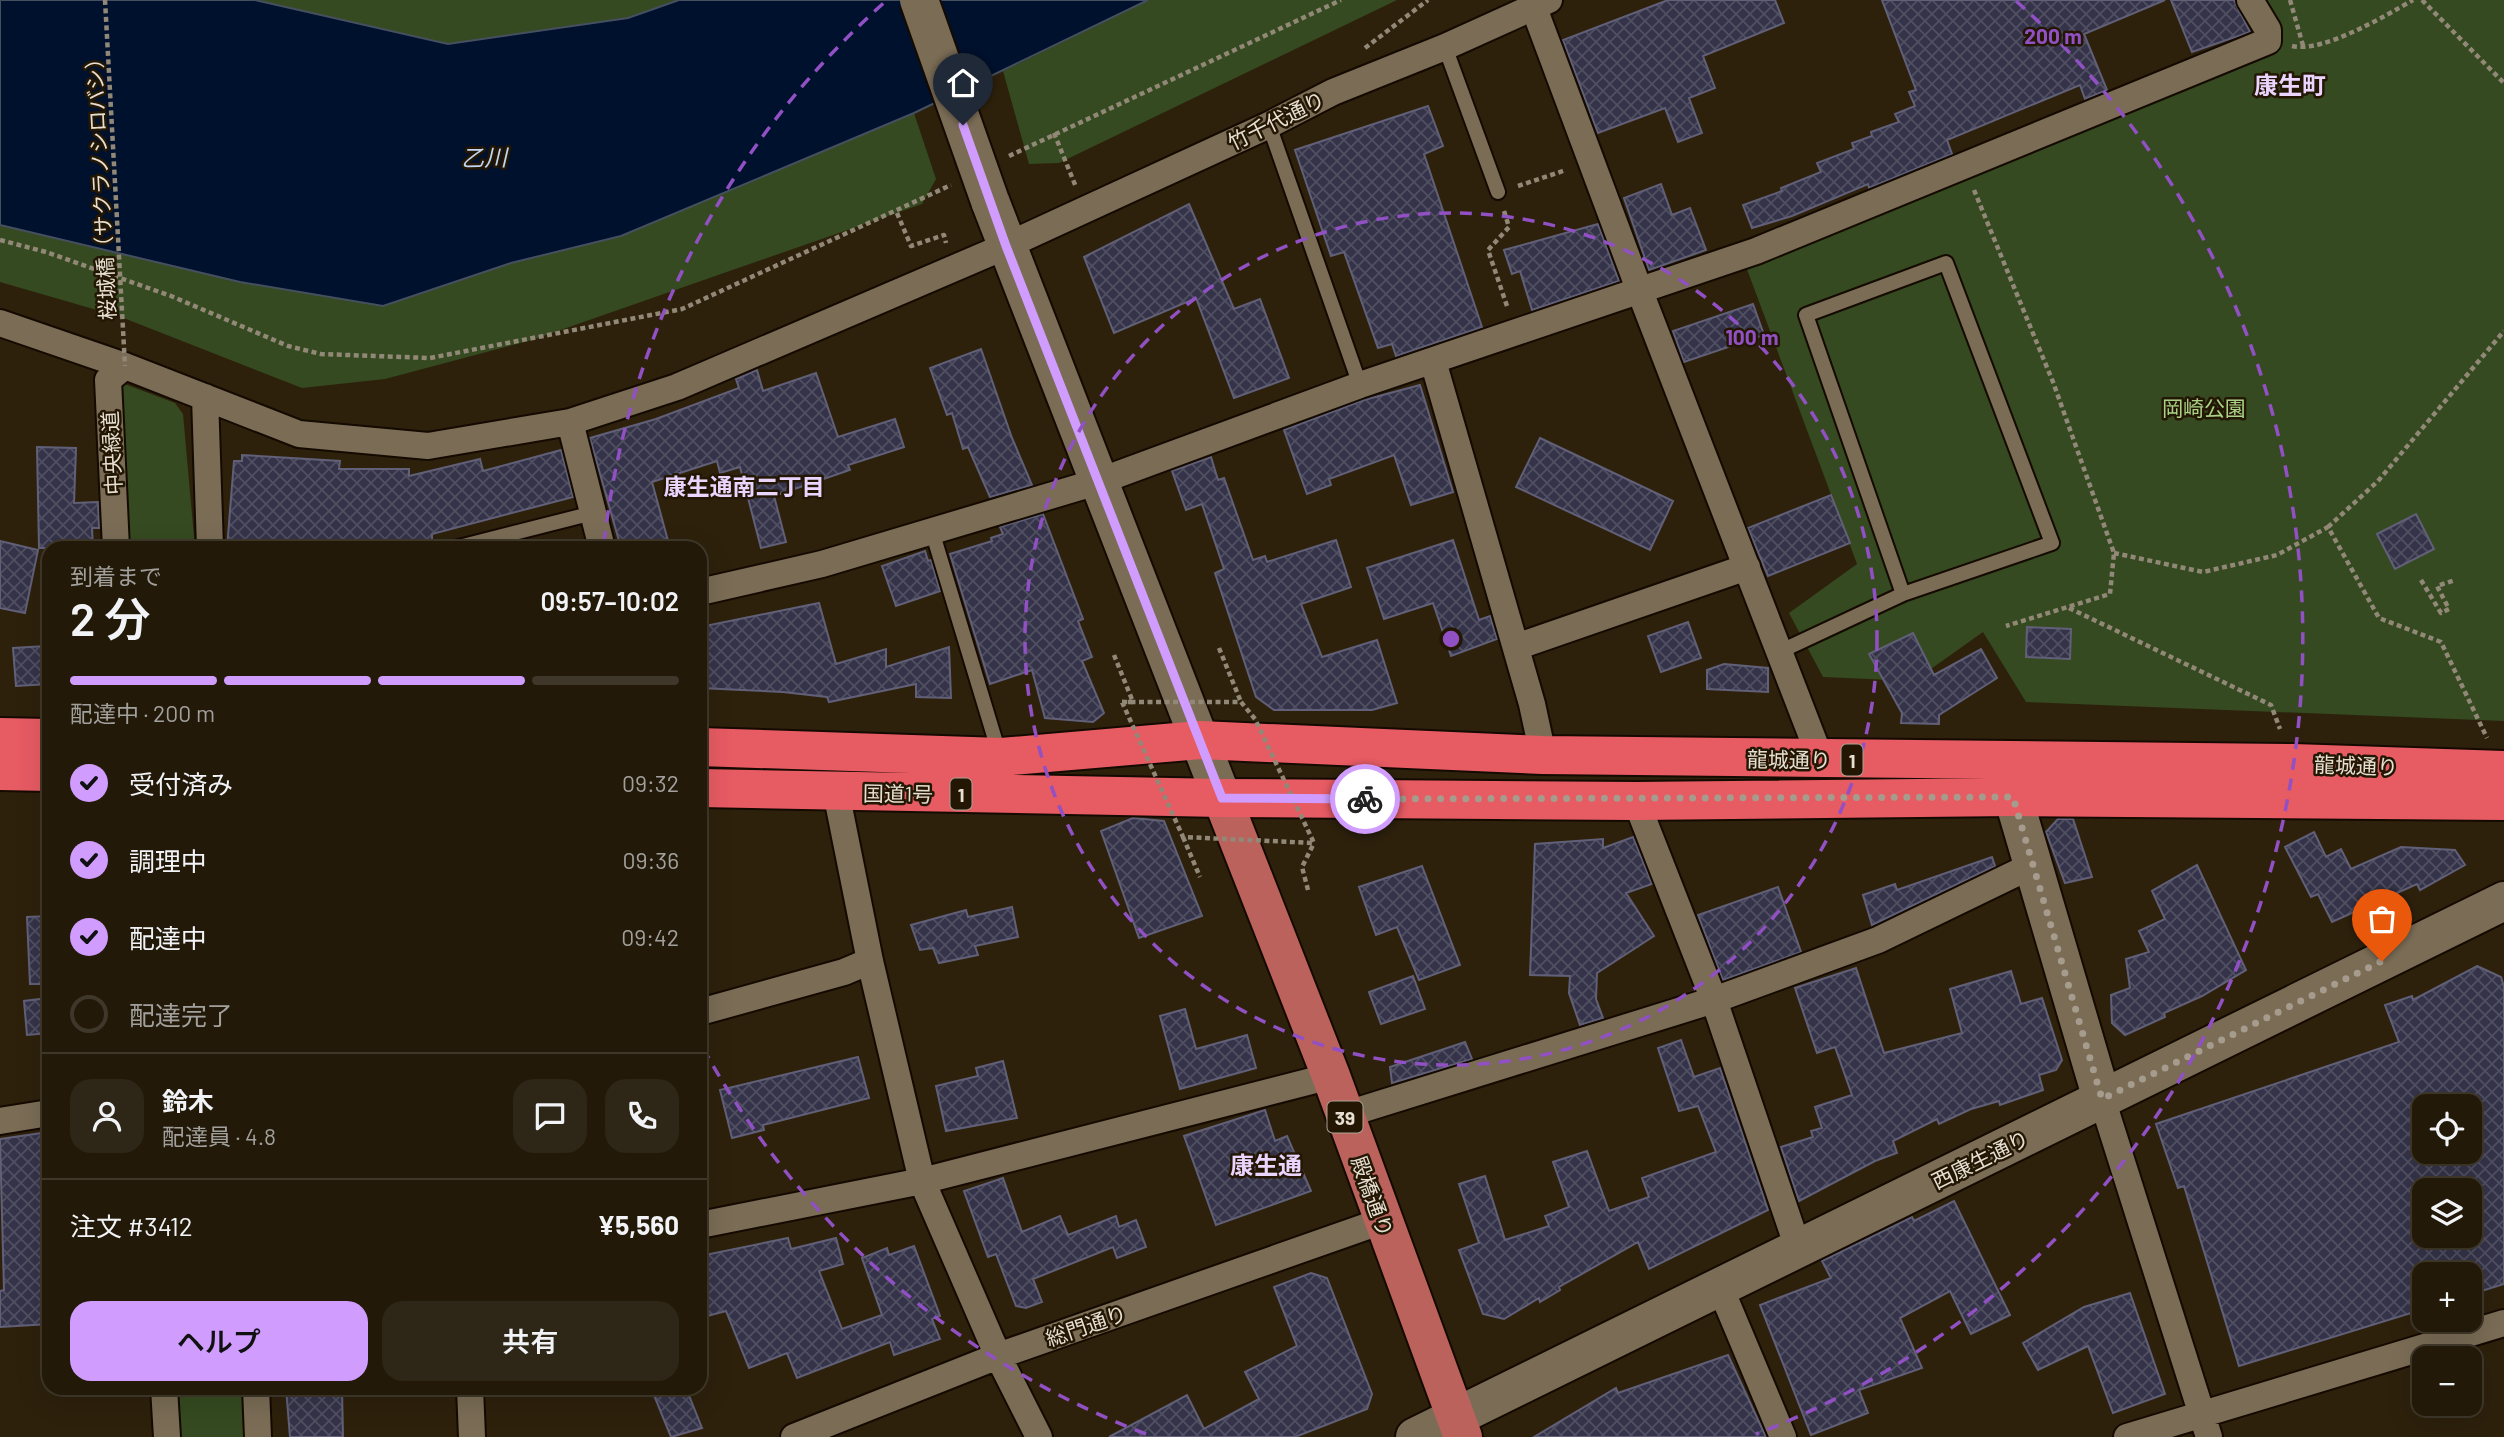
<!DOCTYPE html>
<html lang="ja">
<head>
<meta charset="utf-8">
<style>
	:root { --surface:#221909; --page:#2e2617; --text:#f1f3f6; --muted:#a2a09c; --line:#3f382a; --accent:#d09dff }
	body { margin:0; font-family:Barlow,"Noto Sans JP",sans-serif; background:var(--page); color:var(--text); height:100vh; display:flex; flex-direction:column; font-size:26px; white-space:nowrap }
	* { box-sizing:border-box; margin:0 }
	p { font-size:23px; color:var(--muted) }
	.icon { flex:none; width:38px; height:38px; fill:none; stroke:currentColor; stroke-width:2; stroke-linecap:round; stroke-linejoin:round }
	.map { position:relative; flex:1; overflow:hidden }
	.side { position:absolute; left:42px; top:541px; width:665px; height:854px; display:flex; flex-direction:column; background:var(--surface); border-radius:21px; box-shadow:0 7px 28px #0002,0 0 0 2px var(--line) }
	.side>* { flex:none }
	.fabs { position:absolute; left:2412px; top:1094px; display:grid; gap:14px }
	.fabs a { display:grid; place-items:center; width:70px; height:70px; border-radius:14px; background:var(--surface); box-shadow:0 7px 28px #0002,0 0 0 2px var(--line); font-size:35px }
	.pin { position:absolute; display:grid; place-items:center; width:60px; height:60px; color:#fff; margin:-72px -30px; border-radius:50% 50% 50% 0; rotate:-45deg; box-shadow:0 0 7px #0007 }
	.pin .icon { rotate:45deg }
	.courier { position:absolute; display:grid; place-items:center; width:70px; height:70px; margin:-35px; border:5px solid #d09dff; border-radius:50%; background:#fff; color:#222; box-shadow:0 2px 9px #0007 }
	.summary em { font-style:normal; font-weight:600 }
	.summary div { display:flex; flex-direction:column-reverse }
	.summary { display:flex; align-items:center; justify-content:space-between; height:119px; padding:0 28px }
	h1 { font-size:46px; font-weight:600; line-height:52px }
	.bar { display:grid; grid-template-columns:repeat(4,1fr); gap:10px 7px; align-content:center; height:84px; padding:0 28px }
	.bar i { height:9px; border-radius:5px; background:var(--line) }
	.bar .on { background:var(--accent) }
	.bar p { grid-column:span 4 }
	.line { display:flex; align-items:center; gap:18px; padding:0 28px; border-top:2px solid var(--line) }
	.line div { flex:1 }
	.round { display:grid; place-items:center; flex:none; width:74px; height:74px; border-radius:21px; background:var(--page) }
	ol { padding:0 28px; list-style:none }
	li { display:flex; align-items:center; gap:21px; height:77px }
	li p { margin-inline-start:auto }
	li .icon { padding:7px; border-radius:50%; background:var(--accent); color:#111; stroke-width:4 }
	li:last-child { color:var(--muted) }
	li i { width:38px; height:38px; border:4px solid var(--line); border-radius:50% }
	.primary-button { display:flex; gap:14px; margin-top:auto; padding:14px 28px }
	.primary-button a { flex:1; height:80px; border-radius:21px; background:var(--accent); color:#111; font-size:28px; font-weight:600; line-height:80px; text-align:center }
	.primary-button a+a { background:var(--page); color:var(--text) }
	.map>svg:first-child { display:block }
	.green { fill:#354a20 }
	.water { fill:#00112e; stroke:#454f5f; stroke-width:2 }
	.building { fill:url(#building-cross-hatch); stroke:#616078; stroke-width:2; fill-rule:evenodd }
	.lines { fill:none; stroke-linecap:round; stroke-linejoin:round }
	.lane-casing { stroke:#150a00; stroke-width:18 }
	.street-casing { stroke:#150a00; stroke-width:30 }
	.secondary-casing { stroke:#150a00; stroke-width:42 }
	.primary-casing { stroke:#150a00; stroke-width:42 }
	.highway-casing { stroke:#150a00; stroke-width:42 }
	.path { stroke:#928877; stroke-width:4.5; stroke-dasharray:5 3.5; stroke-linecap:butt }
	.lane { stroke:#7a6c55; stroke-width:14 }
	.street { stroke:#7a6c55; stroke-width:26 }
	.secondary { stroke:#7a6c55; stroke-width:38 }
	.primary { stroke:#bb625d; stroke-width:38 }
	.highway { stroke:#e75b63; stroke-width:38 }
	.secondary-bridge-casing { stroke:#150a00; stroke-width:42; stroke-linecap:butt }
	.path-bridge { stroke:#928877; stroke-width:4.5; stroke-dasharray:5 3.5; stroke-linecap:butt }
	.secondary-bridge { stroke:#7a6c55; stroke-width:38 }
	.done { stroke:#a69c8d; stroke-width:7; stroke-dasharray:0 12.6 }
	.route { stroke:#d09dff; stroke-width:9 }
	.ring { fill:none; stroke:#9150c3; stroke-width:3.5; stroke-dasharray:12 9 }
	.labels { text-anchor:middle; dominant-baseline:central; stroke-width:5; stroke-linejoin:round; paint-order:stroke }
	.shield { fill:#231704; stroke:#aca394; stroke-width:2 }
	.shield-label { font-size:19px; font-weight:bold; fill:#e7dfd2 }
	.street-label { font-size:21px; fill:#e7dfd2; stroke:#231704 }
	.park-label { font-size:21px; fill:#aad286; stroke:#231704 }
	.water-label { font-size:23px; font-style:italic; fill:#c2d6f2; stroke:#231704 }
	.neighbourhood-label { font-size:23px; font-weight:bold; fill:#ead5ff; stroke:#231704 }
	.quarter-label { font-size:24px; font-weight:bold; fill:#ead5ff; stroke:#231704 }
	.centre { fill:#9150c3; stroke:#231704; stroke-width:3.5 }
	.ring-label { font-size:21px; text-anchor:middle; font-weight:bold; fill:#9150c3; stroke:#231704; stroke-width:5; stroke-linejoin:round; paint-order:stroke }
</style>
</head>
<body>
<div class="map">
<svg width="2504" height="1437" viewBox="0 0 2504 1437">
	<defs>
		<pattern id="building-cross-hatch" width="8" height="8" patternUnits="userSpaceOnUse" patternTransform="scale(1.75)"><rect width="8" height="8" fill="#343349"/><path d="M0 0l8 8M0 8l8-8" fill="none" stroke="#515062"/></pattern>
	</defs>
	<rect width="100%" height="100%" fill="#2d210c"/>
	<path class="green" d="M255,0H679L628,18L448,44Z
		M1148,0H1397L1059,163L1029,164L1003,71Z
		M2263,0H2504V721L2026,702L1983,632L1914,681L1823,677L1789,613L1857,564L1745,264L1921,198L2246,65L2262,56L2282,31Z
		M914,113L936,179L922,204L532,340L385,379L302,388L121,317L0,282V225L240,282L383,306L511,263L621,236Z
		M122,383L175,403L183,414L195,548H126L121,464L126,461Z
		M175,1388H245L248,1437H178Z"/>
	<path class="water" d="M0,0H255L448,44L628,18L679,0H1148L914,113L621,236L511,263L383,306L240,282L0,225Z"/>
	<path class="building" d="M1668,0H1775L1784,23L1703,56L1715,88L1689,98L1702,133L1678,142L1665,108L1598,133L1563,40Z
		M1882,0H2165L2084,34L2107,90L2085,99L2080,85L1947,140L1952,154L1869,188L1868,184L1792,216L1752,228L1743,205L1782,191L1781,188L1821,172L1817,163L1854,149L1852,143L1872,136L1871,132L1899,122L1895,114L1915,106L1909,92L1916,90Z
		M2171,0H2234L2250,32L2192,52Z
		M1428,106L1443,146L1424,154L1482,327L1396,356L1392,344L1378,348L1344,252L1331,256L1295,150Z
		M1661,184L1672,215L1690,208L1706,250L1649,270L1624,198Z
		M1189,204L1234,309L1260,299L1289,378L1234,398L1196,298L1114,333L1084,257Z
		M1598,224L1619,281L1532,310L1520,271L1512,274L1504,250Z
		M1753,304L1764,335L1684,362L1673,331Z
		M981,349L1012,438L1032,485L990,497L968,447L963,449L952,413L947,415L930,368Z
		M757,370L763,391L816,373L838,437L895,419L904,447L848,465L850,470L774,496L786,542L761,548L740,467L720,473L717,461L652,482L670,548H621L590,438L656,419L739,388L736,379Z
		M1420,385L1453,492L1411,505L1394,455L1329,479L1331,485L1307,494L1284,430L1364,400Z
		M1540,438L1673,501L1650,550L1516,487Z
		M37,447L76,448L74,503L98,502L99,528H92L93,548H39Z
		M561,450L573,497L432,534V548H227L234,461H242V455L340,461L339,469H409V476L480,459L483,471Z
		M1211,457L1218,480L1224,478L1253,560L1265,556L1267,562L1336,540L1351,587L1301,604L1322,657L1377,640L1397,703L1372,710H1274L1256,697L1215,573L1224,569L1202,504L1186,510L1172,471Z
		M1831,495L1850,543L1768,576L1748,528Z
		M1043,514L1083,619L1078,621L1092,657L1082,661L1104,713L1093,722L1045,718L1032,670L990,684L950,554L992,541L991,538L1003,534L1000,527Z
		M2416,514L2434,549L2395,569L2377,534Z
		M1453,540L1479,620L1490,616L1497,639L1451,656L1433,603L1384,619L1367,568Z
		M0,541L38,550L25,613L0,608Z
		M925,551L928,561L931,560L940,591L896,606L882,566Z
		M819,603L836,664L886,649V667L949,647L951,698L916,697V684L829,702L827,697L783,692L700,688V627Z
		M1688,622L1701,658L1661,672L1648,636Z
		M2027,627L2071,629L2070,659L2026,657Z
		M1913,633L1934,675L1981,649L1997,678L1939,715V724L1901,723L1902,713L1869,654Z
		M46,646L49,684L16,686L13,648Z
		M1724,664L1768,668V692L1707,689V670Z
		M1133,818L1164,821L1202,916L1139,938L1101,831Z
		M2058,819H2073L2092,877L2065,883L2046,832Z
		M2314,832L2326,857L2341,849L2351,869L2401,847L2455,850L2465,865L2420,890L2417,884L2332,922L2318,894L2311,897L2285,847Z
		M1633,837L1652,884L1626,893L1654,936L1597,973L1596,999L1603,1018L1580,1025L1569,993L1570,976L1530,975L1535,844L1603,839V848Z
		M1992,857L1995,866L1872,925L1863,895L1895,884L1897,890Z
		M2197,865L2246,970L2202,996L2164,1013L2165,1017L2125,1035L2112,1023L2111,995L2130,988L2126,959L2149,952L2139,931L2165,919L2152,891Z
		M1422,866L1460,965L1419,980L1397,927L1376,935L1359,887Z
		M1778,887L1801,952L1723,980L1698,915Z
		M1012,907L1018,937L975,946L978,955L939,963L933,948L920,950L911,925L966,910L968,917Z
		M49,916V984H30L27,917Z
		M2477,966L2501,977L2504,987V1284L2469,1295V1274H2424V1309L2239,1366L2184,1186L2178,1188L2156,1124L2399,1042L2385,1005L2412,996L2413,1000ZM2424,1106H2469V1152H2424ZM2424,1190H2469V1236H2424Z
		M1856,968L1884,1053L1962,1033L1950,989L2011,971L2021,1004L2042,998L2062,1060L2056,1070L2039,1075L2043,1090L2000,1105L1999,1101L1971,1109L1939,1124L1937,1119L1893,1141L1897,1153L1875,1161L1799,1201L1781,1147L1813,1137L1811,1131L1822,1128L1815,1107L1852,1095L1835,1047L1817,1053L1795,988Z
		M1413,976L1425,1009L1381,1024L1369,992Z
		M49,998V1033L27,1035L24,1001Z
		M1185,1009L1196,1049L1247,1035L1256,1068L1180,1089L1160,1016Z
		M1681,1040L1694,1077L1720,1068L1768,1210L1649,1269L1638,1242L1559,1287L1560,1290L1540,1302L1539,1298L1504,1319L1483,1314L1459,1250L1479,1243L1459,1184L1485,1176L1505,1240L1549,1226L1545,1216L1569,1207L1553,1162L1587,1151L1609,1211L1649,1197L1642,1178L1716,1152L1698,1106L1679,1111L1658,1048Z
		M1465,1042L1472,1059L1392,1083L1390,1067Z
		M858,1057L869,1098L763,1125L764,1130L732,1138L720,1090Z
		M1003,1061L1017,1118L946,1131L936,1086L978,1076L976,1068Z
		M1265,1110L1275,1141L1287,1136L1311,1191L1216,1225L1184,1136Z
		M49,1132V1324L0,1327V1291L4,1290L0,1139Z
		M1003,1178L1022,1232L1060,1216L1068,1235L1116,1216L1119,1227L1136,1220L1146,1247L1117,1258L1113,1247L1033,1279L1042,1302L1026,1308L1016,1306L996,1254L988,1257L964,1191Z
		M1954,1201L2010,1315L1971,1334L1950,1291L1900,1318L1922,1368L1859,1390L1868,1413L1811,1435L1760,1305L1831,1278L1822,1261L1912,1217L1914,1221Z
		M788,1238L791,1249L836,1238L843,1264L819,1271L842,1329L882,1315L862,1258L887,1248L889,1255L914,1246L940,1316L932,1319L940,1339L894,1355L890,1342L797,1378L787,1353L749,1368L726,1311L700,1318V1256Z
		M1311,1273L1327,1278L1372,1394L1367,1409L1295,1437H1109L1187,1395L1204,1429L1259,1399L1245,1372L1297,1346L1274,1287Z
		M2130,1293L2165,1394L2113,1413L2088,1346L2038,1370L2023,1343L2084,1307Z
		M1728,1355L1766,1437H1534L1616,1388L1618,1393Z
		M286,1388H342L343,1437H290Z
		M651,1388H686L702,1428L671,1437Z"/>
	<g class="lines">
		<g class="lane-casing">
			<path id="lane" d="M1445,47L1498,192
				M1269,125L1360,385
				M932,531L1000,756
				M455,548L593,513
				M1779,652L1903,594L2052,543L1946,263L1806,315L1903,594"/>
		</g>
		<g class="street-casing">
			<path id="street" d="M1534,8L1639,289L1821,760
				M0,323L125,366L299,434L428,446L570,422L677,387L1006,246L1269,125L1333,92L1445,47L1549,0
				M1433,361L1532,704L1543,755
				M205,397L210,548
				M570,422L602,548
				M116,548L108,380L125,366
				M700,592L822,564L1100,481L1360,385L1756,251L2268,41V30L2250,0
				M1516,647L1747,567
				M836,792L870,961L922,1181L998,1356L1039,1437
				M1636,801L1714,1000L1798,1248
				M700,1012L844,972L870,961
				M2102,1099L2209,1437
				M1344,1115L1714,1000L1878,940L2033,865
				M0,1121L49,1113
				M700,1225L922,1181L1331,1076
				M1720,1287L1783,1437
				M164,1388L167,1437
				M256,1388L258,1437
				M470,1388L472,1437
				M794,1437L998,1356L1382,1221
				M2127,1437L2504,1323"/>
		</g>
		<g class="secondary-casing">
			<path id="secondary" d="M990,201L1222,798
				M2013,797L2102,1099
				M1415,1437L2504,901"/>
		</g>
		<g class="primary-casing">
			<path id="primary" d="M1222,798L1331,1076L1463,1437"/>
		</g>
		<g class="highway-casing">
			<path id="highway" d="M0,737L49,738
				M700,747L1001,757L1200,740L1543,755L2293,763L2504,770
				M0,771L49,772
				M700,788L1222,798L1636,801L2013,797L2504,801"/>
		</g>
		<path class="path" d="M2290,0L2304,49
			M2422,0L2504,83
			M2292,46C2323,53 2385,16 2413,0
			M1365,48L1428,0
			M1054,133L1076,187
			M1009,156L1341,0
			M1518,186L1566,170
			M1974,190L2053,382L2114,553L2110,594L2006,626
			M1504,211L1509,227L1488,250L1508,309
			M897,213L911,246L944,235L946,243
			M0,240L46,252L171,296L288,346L321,354L430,358L682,309L951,185
			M2328,527L2378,481L2504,331
			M2114,553L2203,572L2277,555L2328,527L2379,618L2441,642L2487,738
			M2421,580L2441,613L2449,609L2437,586L2455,580
			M2069,608L2271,705L2280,729
			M1219,648L1241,702
			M1114,655L1133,702H1122
			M1183,837L1200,877
			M1308,890L1302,867L1314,843"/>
		<use href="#lane" class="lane"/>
		<use href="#street" class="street"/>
		<use href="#secondary" class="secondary"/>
		<use href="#primary" class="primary"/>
		<use href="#highway" class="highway"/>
		<g class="secondary-bridge-casing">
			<path id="secondary-bridge" d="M919,0L990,201"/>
		</g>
		<path class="path-bridge" d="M105,0L125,366
			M1122,702H1241L1255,719L1314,843L1183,837Z"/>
		<use href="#secondary-bridge" class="secondary-bridge"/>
	</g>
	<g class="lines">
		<path class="done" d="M1365,799L2013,797L2102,1099L2382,961"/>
		<path class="route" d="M963,125L1006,246L1222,798L1365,799"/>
	</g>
	<g class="ring">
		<circle cx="1451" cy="639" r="426"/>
		<path d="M1146 1434A852 852 0 0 1 702 1046M604 543A852 852 0 0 1 886 1M2016 1A852 852 0 0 1 1756 1434"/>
	</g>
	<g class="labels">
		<g class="shield">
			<rect x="1841.5" y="744.5" width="21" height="31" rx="5"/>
			<rect x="950.5" y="778.5" width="21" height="31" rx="5"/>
			<rect x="1327.5" y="1101.5" width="35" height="31" rx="5"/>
		</g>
		<g class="shield-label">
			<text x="1852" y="760">1</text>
			<text x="961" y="794">1</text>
			<text x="1345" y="1117">39</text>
		</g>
		<g class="street-label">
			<text transform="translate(1276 120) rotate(-26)">竹千代通り</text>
			<text transform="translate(100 184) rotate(-93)">桜城橋（サクラノシロバシ）</text>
			<text transform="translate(111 453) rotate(-93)">中央緑道</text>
			<text transform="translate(1789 759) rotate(1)">龍城通り</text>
			<text transform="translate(2356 765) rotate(2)">龍城通り</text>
			<text transform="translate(898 793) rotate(1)">国道1号</text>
			<text transform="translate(1980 1159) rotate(-26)">西康生通り</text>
			<text transform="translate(1373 1196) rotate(70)">殿橋通り</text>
			<text transform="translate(1086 1325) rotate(-19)">総門通り</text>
		</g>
		<g class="park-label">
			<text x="2204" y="407">岡崎公園</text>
		</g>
		<g class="water-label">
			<text transform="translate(484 157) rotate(-1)">乙川</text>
		</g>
		<g class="neighbourhood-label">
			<text x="744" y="486">康生通南二丁目</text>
		</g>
		<g class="quarter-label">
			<text x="2290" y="84">康生町</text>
			<text x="1266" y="1164">康生通</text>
		</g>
	</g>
	<circle cx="1451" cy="639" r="10" class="centre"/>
	<g class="ring-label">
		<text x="2053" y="44">200 m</text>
		<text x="1752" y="345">100 m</text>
	</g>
</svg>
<div class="fabs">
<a><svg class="icon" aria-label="locate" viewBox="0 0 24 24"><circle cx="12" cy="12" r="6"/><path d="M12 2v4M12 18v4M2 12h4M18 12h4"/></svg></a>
<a><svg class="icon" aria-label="layers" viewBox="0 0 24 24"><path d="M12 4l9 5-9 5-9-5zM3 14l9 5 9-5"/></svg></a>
<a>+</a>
<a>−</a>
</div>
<div class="pin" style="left:2382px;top:961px;background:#ea580c"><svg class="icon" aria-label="bag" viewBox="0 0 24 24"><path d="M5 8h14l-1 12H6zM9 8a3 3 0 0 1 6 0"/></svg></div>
<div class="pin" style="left:963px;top:125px;background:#1f2937"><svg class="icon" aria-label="home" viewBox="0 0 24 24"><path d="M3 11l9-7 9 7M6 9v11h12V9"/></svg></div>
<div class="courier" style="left:1365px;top:799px"><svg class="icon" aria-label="bike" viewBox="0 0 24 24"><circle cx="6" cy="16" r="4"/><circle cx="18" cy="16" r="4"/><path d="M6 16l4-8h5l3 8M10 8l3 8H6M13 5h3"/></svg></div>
<section class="side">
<div class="summary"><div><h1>2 分</h1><p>到着まで</p></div><em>09:57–10:02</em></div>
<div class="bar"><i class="on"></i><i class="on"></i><i class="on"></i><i></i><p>配達中 · 200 m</p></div>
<ol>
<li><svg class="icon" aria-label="check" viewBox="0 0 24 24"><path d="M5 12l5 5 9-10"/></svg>受付済み<p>09:32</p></li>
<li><svg class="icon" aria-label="check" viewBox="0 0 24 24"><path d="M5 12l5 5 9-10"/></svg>調理中<p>09:36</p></li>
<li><svg class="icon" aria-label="check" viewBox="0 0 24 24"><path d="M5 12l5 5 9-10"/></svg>配達中<p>09:42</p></li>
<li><i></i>配達完了</li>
</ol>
<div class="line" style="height:126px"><a class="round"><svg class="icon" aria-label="person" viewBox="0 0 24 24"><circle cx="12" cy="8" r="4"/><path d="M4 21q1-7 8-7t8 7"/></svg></a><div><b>鈴木</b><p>配達員 · 4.8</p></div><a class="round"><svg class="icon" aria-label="chat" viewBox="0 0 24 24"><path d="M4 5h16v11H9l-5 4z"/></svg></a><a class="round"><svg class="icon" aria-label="phone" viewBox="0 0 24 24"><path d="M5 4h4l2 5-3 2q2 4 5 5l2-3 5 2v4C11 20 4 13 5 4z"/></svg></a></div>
<div class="line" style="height:91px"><div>注文 #3412</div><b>¥5,560</b></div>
<div class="primary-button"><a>ヘルプ</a><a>共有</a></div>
</section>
</div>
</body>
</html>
